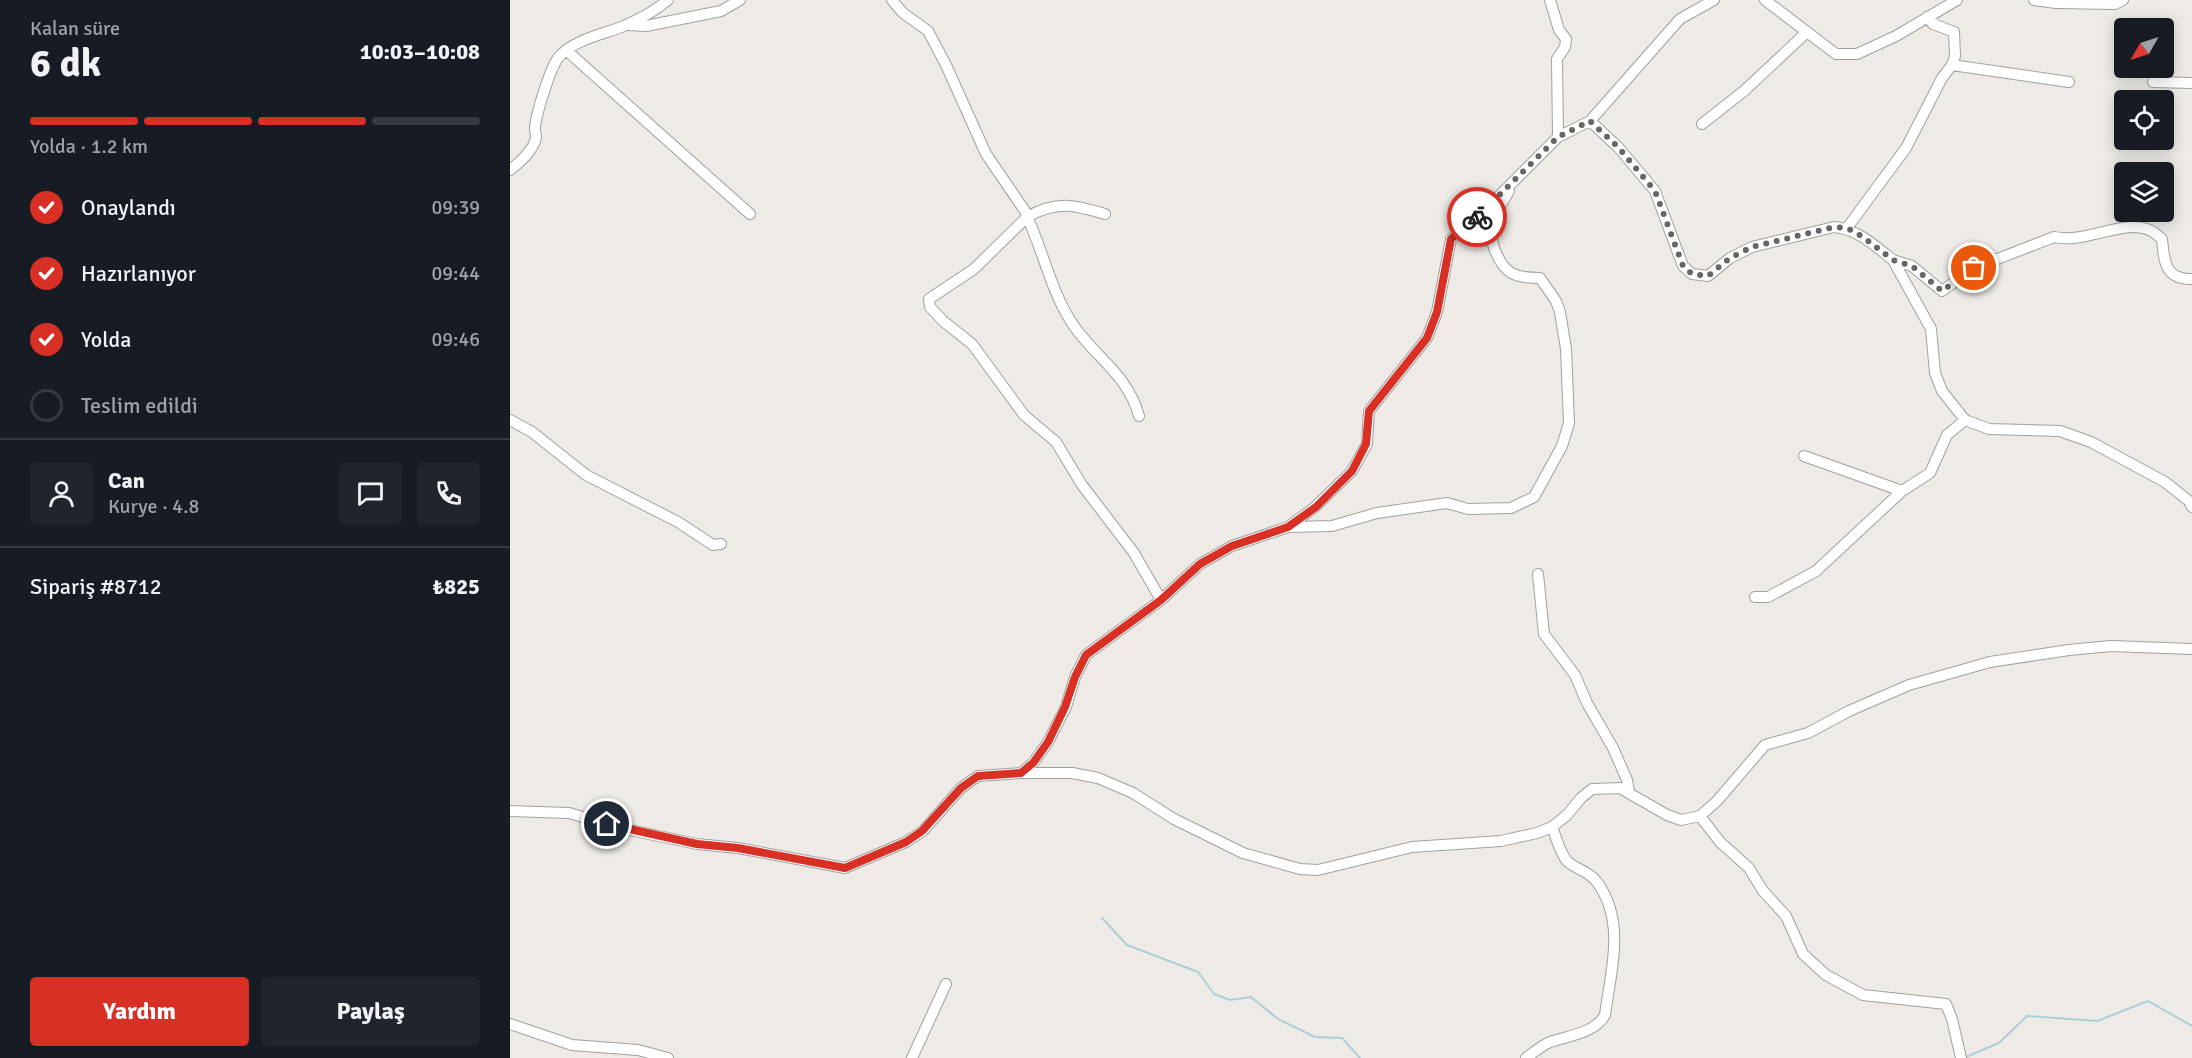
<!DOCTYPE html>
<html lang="tr">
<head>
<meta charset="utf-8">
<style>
	:root { --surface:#171b24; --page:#20242c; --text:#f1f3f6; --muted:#9ea1a6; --line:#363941; --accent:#d93025 }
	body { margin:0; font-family:Signika,sans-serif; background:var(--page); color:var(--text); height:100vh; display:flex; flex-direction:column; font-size:22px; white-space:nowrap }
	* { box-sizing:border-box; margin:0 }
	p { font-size:20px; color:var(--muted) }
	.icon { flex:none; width:33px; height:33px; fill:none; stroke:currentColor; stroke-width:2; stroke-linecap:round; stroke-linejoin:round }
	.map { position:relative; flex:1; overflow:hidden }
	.panel { display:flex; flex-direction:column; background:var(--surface); width:510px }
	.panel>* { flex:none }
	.needle { width:39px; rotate:231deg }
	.fabs { position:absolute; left:1604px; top:18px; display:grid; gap:12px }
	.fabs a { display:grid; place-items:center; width:60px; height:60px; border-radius:6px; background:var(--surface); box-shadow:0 3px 15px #0003; font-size:30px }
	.pin { position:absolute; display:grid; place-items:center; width:51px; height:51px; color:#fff; margin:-26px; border:3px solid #fff; border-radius:50%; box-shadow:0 2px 6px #0007 }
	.courier { position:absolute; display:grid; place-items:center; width:60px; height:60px; margin:-30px; border:4px solid #d93025; border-radius:50%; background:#fff; color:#222; box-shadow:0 2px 8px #0007 }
	.overview em { font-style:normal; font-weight:700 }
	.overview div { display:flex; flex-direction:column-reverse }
	.overview { display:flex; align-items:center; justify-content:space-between; height:102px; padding:0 30px }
	h1 { font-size:39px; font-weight:700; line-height:45px }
	.bar { display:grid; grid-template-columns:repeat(4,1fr); gap:9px 6px; align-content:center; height:72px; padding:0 30px }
	.bar i { height:8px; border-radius:4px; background:var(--line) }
	.bar .on { background:var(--accent) }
	.bar p { grid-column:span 4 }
	.line { display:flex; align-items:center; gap:15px; padding:0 30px; border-top:2px solid var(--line) }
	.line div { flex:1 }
	.round { display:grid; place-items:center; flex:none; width:63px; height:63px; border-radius:6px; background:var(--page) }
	ol { padding:0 30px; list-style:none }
	li { display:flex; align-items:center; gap:18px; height:66px }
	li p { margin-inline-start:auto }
	li .icon { padding:6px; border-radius:50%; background:var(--accent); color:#fff; stroke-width:4 }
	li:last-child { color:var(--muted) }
	li i { width:33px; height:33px; border:3px solid var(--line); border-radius:50% }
	.action { display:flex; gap:12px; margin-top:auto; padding:12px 30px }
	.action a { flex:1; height:69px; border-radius:6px; background:var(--accent); color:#fff; font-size:24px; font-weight:700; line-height:69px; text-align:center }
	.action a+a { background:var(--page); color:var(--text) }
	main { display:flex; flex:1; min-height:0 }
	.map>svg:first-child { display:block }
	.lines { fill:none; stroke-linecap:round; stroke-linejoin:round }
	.stream { stroke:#abcfd8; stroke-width:2 }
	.minor-casing { stroke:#a0a0a0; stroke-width:12 }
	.minor { stroke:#fff; stroke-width:10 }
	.done { stroke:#676665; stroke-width:6; stroke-dasharray:0 10.8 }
	.route { stroke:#d93025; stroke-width:8 }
</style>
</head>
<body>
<main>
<section class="panel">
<div class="overview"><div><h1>6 dk</h1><p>Kalan süre</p></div><em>10:03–10:08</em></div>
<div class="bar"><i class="on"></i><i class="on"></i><i class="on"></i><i></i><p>Yolda · 1.2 km</p></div>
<ol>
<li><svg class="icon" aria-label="check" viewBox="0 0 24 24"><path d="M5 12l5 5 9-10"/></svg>Onaylandı<p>09:39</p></li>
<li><svg class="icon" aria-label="check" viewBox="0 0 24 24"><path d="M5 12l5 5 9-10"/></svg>Hazırlanıyor<p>09:44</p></li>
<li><svg class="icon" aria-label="check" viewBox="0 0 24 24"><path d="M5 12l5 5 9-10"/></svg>Yolda<p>09:46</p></li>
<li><i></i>Teslim edildi</li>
</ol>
<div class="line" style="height:108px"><a class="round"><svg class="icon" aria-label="person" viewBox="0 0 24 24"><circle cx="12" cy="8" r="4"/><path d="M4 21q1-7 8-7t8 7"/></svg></a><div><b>Can</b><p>Kurye · 4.8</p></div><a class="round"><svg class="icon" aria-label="chat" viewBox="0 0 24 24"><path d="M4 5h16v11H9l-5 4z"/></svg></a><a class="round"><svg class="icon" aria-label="phone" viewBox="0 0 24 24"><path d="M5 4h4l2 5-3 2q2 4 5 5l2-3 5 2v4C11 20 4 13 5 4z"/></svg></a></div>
<div class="line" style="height:78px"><div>Sipariş #8712</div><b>₺825</b></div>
<div class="action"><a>Yardım</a><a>Paylaş</a></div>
</section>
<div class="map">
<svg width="1682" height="1058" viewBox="0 0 1682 1058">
	<rect width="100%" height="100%" fill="#eeebe6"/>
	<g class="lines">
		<path class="stream" d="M592,918L617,945L688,972L704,994L720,1000L741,997L768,1019L805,1037L832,1038L850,1058
			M1456,1057L1489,1043L1517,1016L1587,1021L1638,1001L1682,1026"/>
		<g class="minor-casing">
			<path id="minor" d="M382,0L393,13L418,31L436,65L476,154L515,211L517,217L464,269L419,299L420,307L433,321L462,344L514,415L546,442L572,485L624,553L651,600
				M1040,0L1049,30L1056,39L1055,47L1047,59L1048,137
				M1255,0L1326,54H1347L1386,36L1447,0
				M1524,0L1546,3L1605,4L1613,0
				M119,25L136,26L211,11L230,0
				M56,50L240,214
				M1442,65L1559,82
				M1643,82L1682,83
				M1080,121L1108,147L1145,191L1173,266L1182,274L1198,276L1220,258L1242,247L1324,227C1348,229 1365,246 1383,260
				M1192,124L1234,91L1297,32
				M0,170C10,162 23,151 26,138C26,137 25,129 25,128C26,114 40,69 48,58C64,39 92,35 114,26C130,19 145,11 158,0
				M595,214C565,205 547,200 517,217C533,250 540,288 560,320C582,356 617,372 629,416
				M1337,228L1396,148L1432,78L1442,65L1445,56L1444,32L1423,24L1417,17
				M1682,279C1655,280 1654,261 1652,239C1648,236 1642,230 1637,229C1611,220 1575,244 1544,237L1464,268L1432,291L1402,266L1383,260L1421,329L1425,373L1432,391L1455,420L1479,429L1550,431L1581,442L1655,482L1679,501L1682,507
				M0,420L22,432L76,475L168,522L203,545L211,544
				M1294,456L1392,491
				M778,527L822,526L867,513L937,503L958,509L1001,508L1024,497L1052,446L1059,423L1056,349L1050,312L1046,301L1030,278C1004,278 994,274 984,248C982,241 980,231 981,224C983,216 994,200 999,191
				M1028,574L1034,634L1065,675L1077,703L1103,748L1117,780L1119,792
				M1245,597H1258L1306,571L1392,491L1420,473L1437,435L1455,420
				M511,773H562L588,778L623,793L664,819L733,853L790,869L808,870L902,847L991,841L1027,833L1042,827L1057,815L1071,798L1082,789L1110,788L1157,815L1171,820L1190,816L1207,801L1255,745L1298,733L1339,711L1399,685L1480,662L1559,650L1601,646L1682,649
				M0,811L59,813L115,829L187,844L228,848L335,868L396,842L413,831L451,788L468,776L511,773L523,763L538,742L556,707L565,677L576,655L651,600L690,564L722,546L778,527L805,507L842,471L857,444L859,411L917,338L927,312L941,239L973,212L1048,137L1080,121L1170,19L1204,0
				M1190,816L1210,842L1239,868L1253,891L1276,916L1293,954L1316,975L1353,995L1436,1004L1442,1019L1451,1058
				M0,1024L62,1045L128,1050L158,1058
				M402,1058L436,984
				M1016,1058C1024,1052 1031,1046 1040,1042C1058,1036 1085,1033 1095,1015C1101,970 1116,922 1087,882C1079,871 1065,869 1057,861C1050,853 1046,837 1042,827"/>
		</g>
		<use href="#minor" class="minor"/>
	</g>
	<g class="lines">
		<path class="done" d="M967,217L1048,137L1080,121L1108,147L1145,191L1173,266L1182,274L1198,276L1220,258L1242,247L1324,227L1337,228L1353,237L1383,260L1402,266L1432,291L1464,268"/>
		<path class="route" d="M97,824L187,844L228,848L335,868L396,842L412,831L451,788L468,776L511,773L523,763L538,742L555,707L565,677L576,655L651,600L690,564L722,546L778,527L806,507L842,471L856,444L859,411L917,338L927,312L941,239L967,217"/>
	</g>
</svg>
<div class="fabs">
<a><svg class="needle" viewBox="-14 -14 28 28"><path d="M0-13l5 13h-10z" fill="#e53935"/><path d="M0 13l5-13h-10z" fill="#9ea1a6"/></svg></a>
<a><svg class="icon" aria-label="locate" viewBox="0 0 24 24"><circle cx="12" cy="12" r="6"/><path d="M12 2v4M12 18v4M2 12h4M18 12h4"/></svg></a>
<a><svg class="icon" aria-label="layers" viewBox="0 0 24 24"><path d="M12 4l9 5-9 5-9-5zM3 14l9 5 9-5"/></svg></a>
</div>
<div class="pin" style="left:1464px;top:268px;background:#ea580c"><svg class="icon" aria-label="bag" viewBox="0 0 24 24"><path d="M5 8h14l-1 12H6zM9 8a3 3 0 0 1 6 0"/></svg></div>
<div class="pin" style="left:97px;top:824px;background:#1f2937"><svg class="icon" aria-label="home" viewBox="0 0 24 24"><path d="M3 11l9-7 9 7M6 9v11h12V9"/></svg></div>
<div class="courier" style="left:967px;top:217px"><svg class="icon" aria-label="bike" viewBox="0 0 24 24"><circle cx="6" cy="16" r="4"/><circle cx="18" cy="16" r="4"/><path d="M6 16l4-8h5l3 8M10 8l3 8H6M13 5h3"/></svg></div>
</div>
</main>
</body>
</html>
